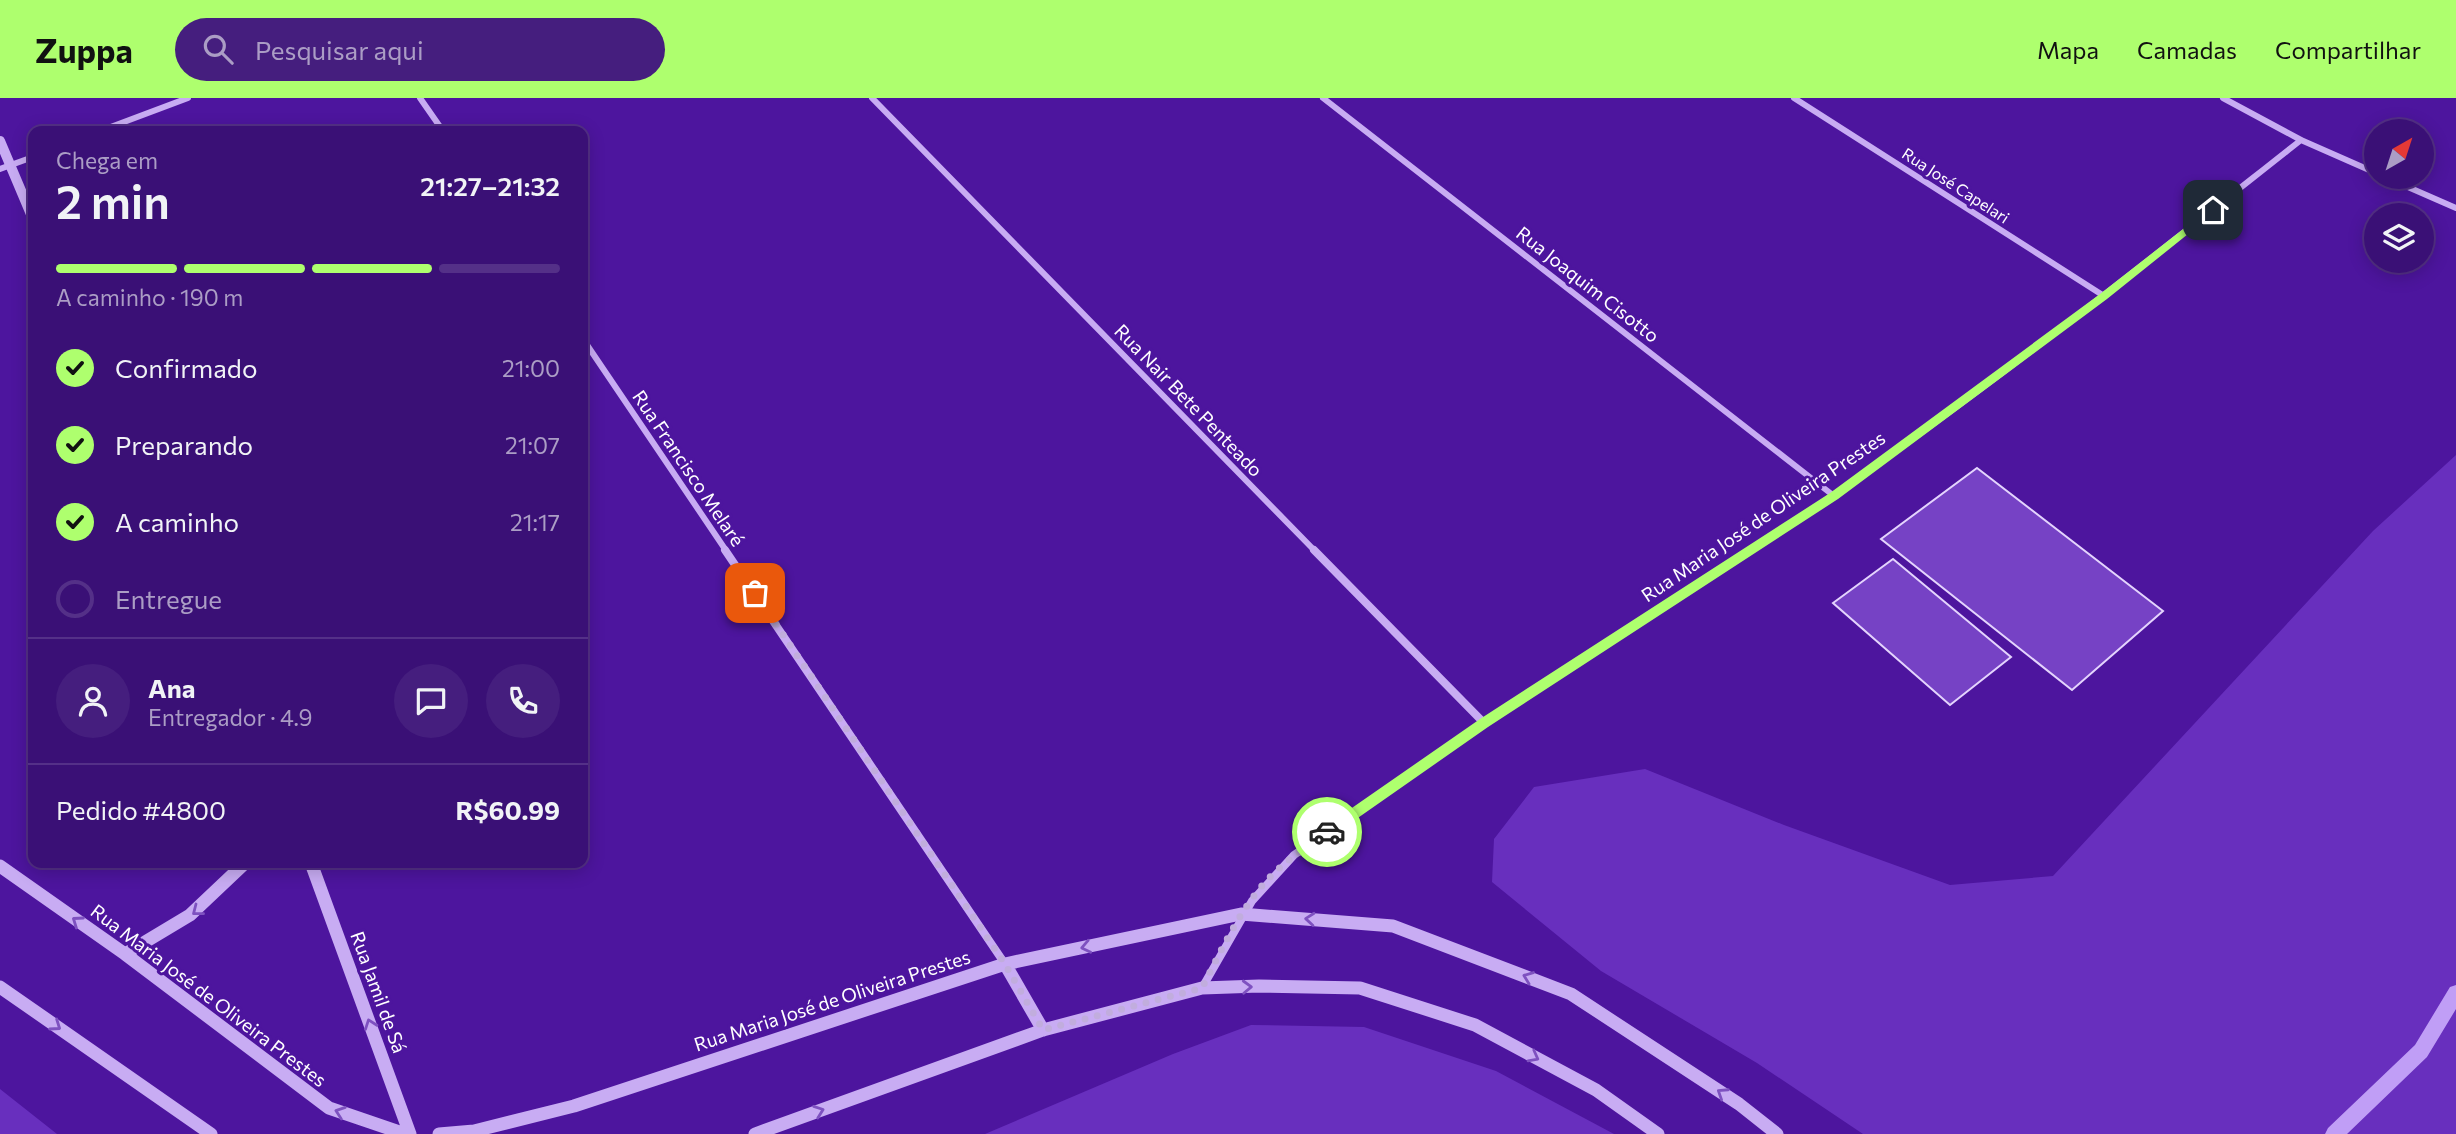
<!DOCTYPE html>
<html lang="pt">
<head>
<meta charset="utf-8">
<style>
	:root { --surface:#3a1076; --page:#451e7e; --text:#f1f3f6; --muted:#ab9dc5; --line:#543088; --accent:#aeff6e }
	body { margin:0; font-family:Commissioner,sans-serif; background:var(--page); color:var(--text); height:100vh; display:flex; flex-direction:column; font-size:26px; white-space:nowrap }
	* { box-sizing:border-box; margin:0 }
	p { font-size:23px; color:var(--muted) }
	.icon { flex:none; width:38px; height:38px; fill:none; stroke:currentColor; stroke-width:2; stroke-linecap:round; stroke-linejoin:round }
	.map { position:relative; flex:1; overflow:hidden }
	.sheet { position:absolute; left:28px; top:28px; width:560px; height:742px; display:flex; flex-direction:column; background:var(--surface); border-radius:14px; box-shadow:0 4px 18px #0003,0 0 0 2px var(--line) }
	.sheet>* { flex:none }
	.needle { width:46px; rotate:39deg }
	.controls { position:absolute; left:2364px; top:21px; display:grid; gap:14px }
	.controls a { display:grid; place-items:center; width:70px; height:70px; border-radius:50%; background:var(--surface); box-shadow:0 4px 18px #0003,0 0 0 2px var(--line); font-size:35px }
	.pin { position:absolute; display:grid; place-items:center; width:60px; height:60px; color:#fff; margin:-30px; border-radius:14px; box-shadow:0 4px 10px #0006 }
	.courier { position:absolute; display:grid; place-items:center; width:70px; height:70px; margin:-35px; border:5px solid #aeff6e; border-radius:50%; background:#fff; color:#222; box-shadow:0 2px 9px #0007 }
	.summary em { font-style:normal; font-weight:600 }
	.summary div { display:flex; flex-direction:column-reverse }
	.summary { display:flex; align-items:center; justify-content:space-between; height:119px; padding:0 28px }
	h1 { font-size:46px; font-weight:600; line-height:52px }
	.bar { display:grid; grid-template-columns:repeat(4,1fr); gap:10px 7px; align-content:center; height:84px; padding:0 28px }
	.bar i { height:9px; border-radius:5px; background:var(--line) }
	.bar .selected { background:var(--accent) }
	.bar p { grid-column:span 4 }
	.line { display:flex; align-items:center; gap:18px; padding:0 28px; border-top:2px solid var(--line) }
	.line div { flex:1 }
	.round { display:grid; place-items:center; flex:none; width:74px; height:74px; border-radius:37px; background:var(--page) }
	ol { padding:0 28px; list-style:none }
	li { display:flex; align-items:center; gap:21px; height:77px }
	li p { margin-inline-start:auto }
	li .icon { padding:7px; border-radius:50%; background:var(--accent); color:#111; stroke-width:4 }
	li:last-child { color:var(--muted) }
	li i { width:38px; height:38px; border:4px solid var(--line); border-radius:50% }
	header { display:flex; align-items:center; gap:42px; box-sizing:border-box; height:98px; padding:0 35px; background:var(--accent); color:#111 }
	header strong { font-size:33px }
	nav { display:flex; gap:38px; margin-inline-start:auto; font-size:24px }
	.search { width:490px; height:63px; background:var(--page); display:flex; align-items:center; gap:18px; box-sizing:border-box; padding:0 24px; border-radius:38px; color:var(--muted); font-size:26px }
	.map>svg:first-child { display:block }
	.green { fill:#682fbe }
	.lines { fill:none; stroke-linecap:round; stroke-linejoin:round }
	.stream { fill:#c09ef6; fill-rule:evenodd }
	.building { fill:#7642c5; stroke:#e4d4fd; stroke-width:2 }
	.minor-far1 { stroke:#c8acf3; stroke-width:6 }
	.minor { stroke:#c8acf3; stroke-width:8 }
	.tertiary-far1 { stroke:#c8acf3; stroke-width:10 }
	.tertiary { stroke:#c8acf3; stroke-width:13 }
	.oneway { stroke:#7e51c0 }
	.route { fill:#aeff6e }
	.done { stroke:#c1addd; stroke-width:7; stroke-dasharray:0 12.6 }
	.labels { text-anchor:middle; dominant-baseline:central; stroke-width:6; stroke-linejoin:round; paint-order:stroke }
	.far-street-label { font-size:16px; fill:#fff; stroke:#4d159e }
	.street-label { font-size:19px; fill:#fff; stroke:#4d159e }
</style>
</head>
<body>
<header>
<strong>Zuppa</strong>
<div class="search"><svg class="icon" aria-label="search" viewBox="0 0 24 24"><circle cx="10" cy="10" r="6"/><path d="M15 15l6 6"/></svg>Pesquisar aqui</div>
<nav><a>Mapa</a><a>Camadas</a><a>Compartilhar</a></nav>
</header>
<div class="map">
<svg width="2456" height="1036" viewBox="0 0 2456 1036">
	<rect width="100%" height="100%" fill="#4d159e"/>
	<path class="green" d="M2456,357V1036H1863L1757,965L1601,873L1492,784L1494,741L1534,689L1645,671L1784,727L1950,787L2053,778L2373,433Z
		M1251,927L1364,929L1496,973L1614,1036H985L1173,956Z
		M0,991L57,1036H0Z"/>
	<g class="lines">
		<path class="stream" d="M2456,887V911L2427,959L2347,1036H2325L2328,1030L2415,947L2450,889Z"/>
	</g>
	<path class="building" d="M1977,370L2163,513L2072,592L1881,441Z
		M1893,461L2011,559L1950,607L1833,505Z"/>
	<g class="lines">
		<path class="minor-far1" d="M420,0L443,33
			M872,0L1316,454
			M1323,0L1834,398
			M1794,0L2104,198
			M2223,0L2301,42L2376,75
			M100,33L188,0
			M0,71L33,59
			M2385,79L2456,110
			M583,241L727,454
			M1748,454C1941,329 2121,184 2301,42"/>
		<path class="minor" d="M725,452L1005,866
			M1314,452L1484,625
			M1202,890L1252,803L1294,757L1484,625L1751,452"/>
		<path class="tertiary-far1" d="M0,43L33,121"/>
		<path class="tertiary" d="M311,765L410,1036
			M0,768L125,856L329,1010L405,1036
			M125,856L190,817L245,765
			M1005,866L1043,932
			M0,889L211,1036
			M439,1036L474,1033L574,1008L1005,866L1241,816L1393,828L1571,896L1739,1006L1777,1036
			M755,1036L1043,932L1202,890L1259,888L1360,890L1475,927L1596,992L1658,1036"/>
	</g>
	<defs><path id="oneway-chevron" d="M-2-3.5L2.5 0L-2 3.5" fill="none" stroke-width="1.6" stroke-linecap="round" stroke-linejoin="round" transform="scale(1.75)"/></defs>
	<g class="oneway">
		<use href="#oneway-chevron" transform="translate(197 813) rotate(142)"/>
		<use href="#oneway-chevron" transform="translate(1310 821) rotate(-175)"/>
		<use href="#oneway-chevron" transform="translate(77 823) rotate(-145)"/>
		<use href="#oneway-chevron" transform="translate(1086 849) rotate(168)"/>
		<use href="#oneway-chevron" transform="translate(1528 879) rotate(-159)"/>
		<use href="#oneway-chevron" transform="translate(1247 889) rotate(-2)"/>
		<use href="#oneway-chevron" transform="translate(370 926) rotate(-110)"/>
		<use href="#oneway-chevron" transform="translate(56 928) rotate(35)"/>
		<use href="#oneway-chevron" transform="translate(1534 959) rotate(28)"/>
		<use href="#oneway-chevron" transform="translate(1722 995) rotate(-147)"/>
		<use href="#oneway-chevron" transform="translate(819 1013) rotate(-20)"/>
		<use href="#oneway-chevron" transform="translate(340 1014) rotate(-161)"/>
	</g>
	<path class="route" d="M2210,110L2218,112L2107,201L1838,401L1488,629L1332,738H1323V730L1480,621L1830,395L2100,196Z"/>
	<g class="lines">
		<path class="done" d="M755,495L1005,866L1043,932L1202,890C1221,853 1239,813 1267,782C1285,763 1307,749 1327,734"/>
	</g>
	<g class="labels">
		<g class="far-street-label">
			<text transform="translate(1956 87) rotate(33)">Rua José Capelari</text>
		</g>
		<g class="street-label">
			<text transform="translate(1588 186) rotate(38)">Rua Joaquim Cisotto</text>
			<text transform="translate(1189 302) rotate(46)">Rua Nair Bete Penteado</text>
			<text transform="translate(689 370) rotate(56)">Rua Francisco Melaré</text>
			<text transform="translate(1763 418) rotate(-34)">Rua Maria José de Oliveira Prestes</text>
			<text transform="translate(379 894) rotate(70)">Rua Jamil de Sá</text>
			<text transform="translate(209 897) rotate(37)">Rua Maria José de Oliveira Prestes</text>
			<text transform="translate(832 902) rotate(-18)">Rua Maria José de Oliveira Prestes</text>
		</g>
	</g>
</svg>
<div class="controls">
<a><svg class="needle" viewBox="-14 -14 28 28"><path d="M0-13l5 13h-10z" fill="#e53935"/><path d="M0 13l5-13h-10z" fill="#ab9dc5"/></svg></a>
<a><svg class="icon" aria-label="layers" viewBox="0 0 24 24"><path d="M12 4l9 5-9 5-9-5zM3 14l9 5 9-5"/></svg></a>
</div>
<div class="pin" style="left:755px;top:495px;background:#ea580c"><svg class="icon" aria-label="bag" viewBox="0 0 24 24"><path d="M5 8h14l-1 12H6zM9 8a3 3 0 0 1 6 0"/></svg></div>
<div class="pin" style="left:2213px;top:112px;background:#1f2937"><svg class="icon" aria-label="home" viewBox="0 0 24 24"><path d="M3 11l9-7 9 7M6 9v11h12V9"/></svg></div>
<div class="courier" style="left:1327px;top:734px"><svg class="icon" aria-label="car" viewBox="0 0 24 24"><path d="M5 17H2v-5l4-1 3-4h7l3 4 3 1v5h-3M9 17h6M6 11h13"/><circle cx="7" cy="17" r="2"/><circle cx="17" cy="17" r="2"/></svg></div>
<section class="sheet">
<div class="summary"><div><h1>2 min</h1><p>Chega em</p></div><em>21:27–21:32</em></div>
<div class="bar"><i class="selected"></i><i class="selected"></i><i class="selected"></i><i></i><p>A caminho · 190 m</p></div>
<ol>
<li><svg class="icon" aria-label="check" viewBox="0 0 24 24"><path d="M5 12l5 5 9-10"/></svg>Confirmado<p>21:00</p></li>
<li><svg class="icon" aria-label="check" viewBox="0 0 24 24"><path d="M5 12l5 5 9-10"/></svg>Preparando<p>21:07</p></li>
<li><svg class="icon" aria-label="check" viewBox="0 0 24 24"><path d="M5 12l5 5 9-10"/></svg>A caminho<p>21:17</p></li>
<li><i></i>Entregue</li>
</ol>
<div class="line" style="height:126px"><a class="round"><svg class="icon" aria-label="person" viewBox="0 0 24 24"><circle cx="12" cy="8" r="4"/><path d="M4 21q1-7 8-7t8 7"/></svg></a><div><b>Ana</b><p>Entregador · 4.9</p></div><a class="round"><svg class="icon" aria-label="chat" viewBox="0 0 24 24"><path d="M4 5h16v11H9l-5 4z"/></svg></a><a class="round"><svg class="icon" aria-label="phone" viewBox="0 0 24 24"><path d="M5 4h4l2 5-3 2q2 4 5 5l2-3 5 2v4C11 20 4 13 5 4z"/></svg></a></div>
<div class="line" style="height:91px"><div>Pedido #4800</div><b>R$60.99</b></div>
</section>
</div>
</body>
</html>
